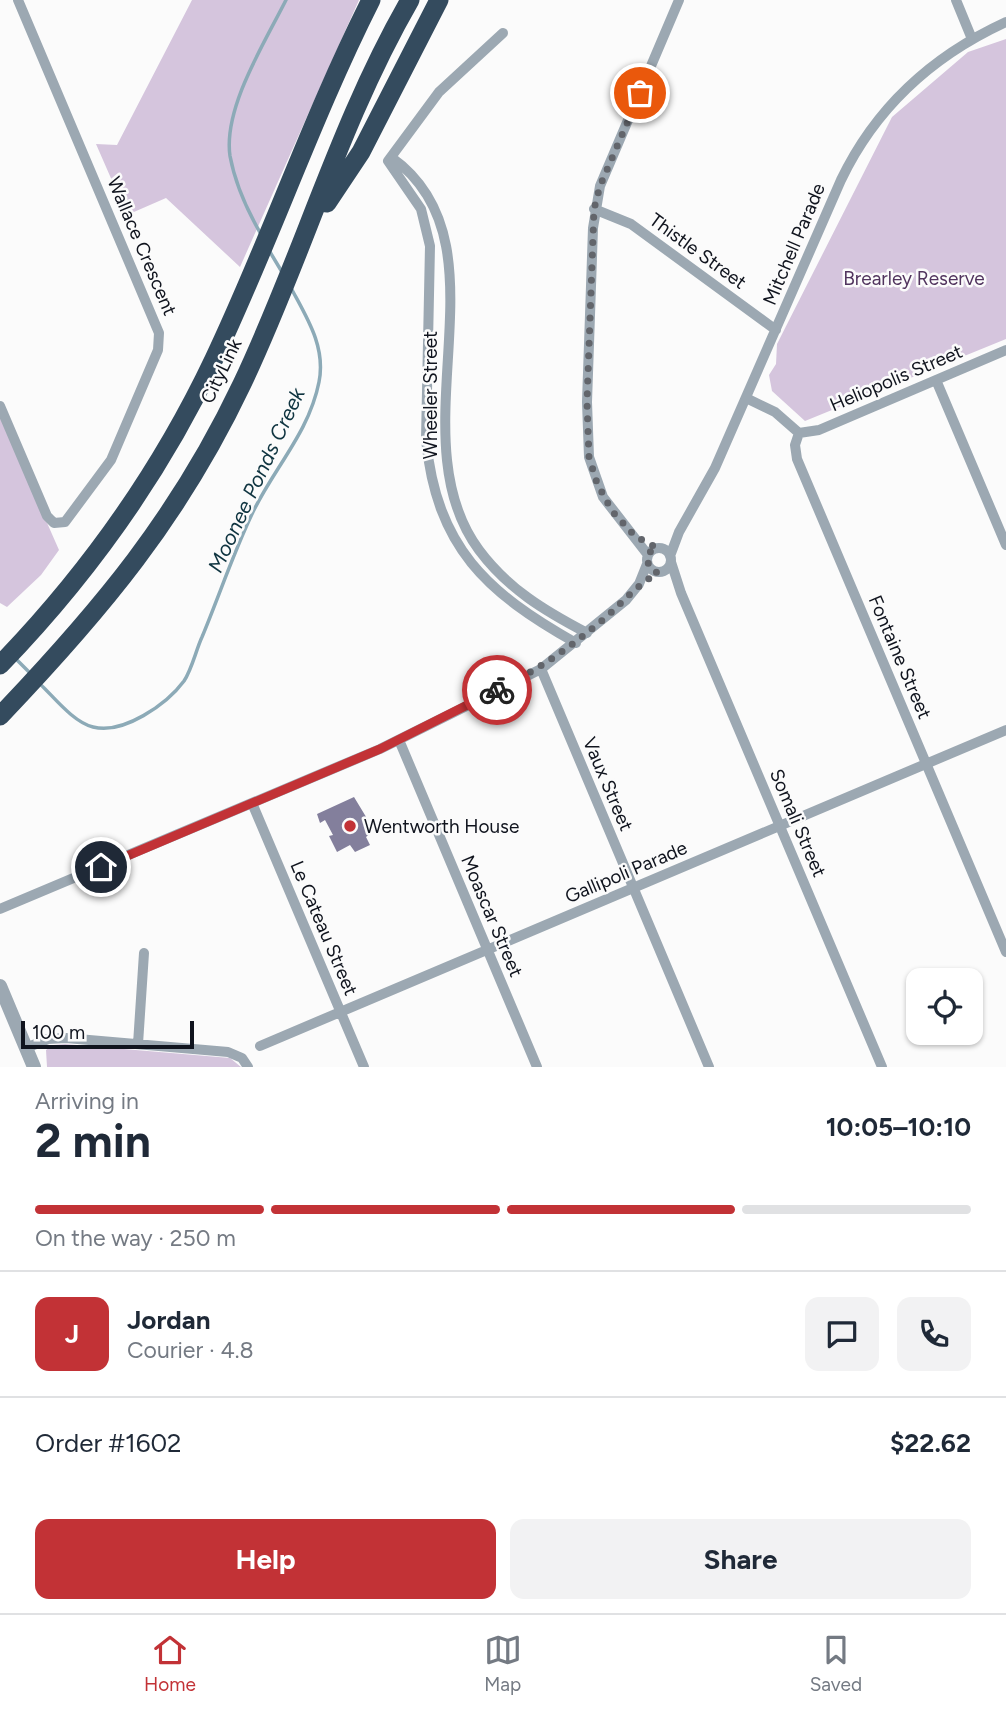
<!DOCTYPE html>
<html lang="en">
<head>
<meta charset="utf-8">
<style>
	:root { --surface:#fff; --page:#f2f2f3; --text:#1f2937; --muted:#747a83; --line:#e0e1e3; --accent:#c23236 }
	body { margin:0; font-family:Figtree,sans-serif; background:var(--page); color:var(--text); height:100vh; display:flex; flex-direction:column; font-size:26px; white-space:nowrap }
	* { box-sizing:border-box; margin:0 }
	p { font-size:23px; color:var(--muted) }
	.icon { flex:none; width:38px; height:38px; fill:none; stroke:currentColor; stroke-width:2; stroke-linecap:round; stroke-linejoin:round }
	.map { position:relative; height:1067px; overflow:hidden }
	.side { display:flex; flex-direction:column; background:var(--surface); flex:1 }
	.side>* { flex:none }
	.buttons { position:absolute; left:906px; top:968px; display:grid; gap:14px }
	.buttons a { display:grid; place-items:center; width:77px; height:77px; border-radius:14px; background:var(--surface); box-shadow:0 2px 5px #0004; font-size:35px }
	.scale { position:absolute; left:21px; bottom:18px; width:173px; box-sizing:border-box; padding-left:7px; border:4px solid #10141e; border-top:0; font-size:19px; line-height:24px; white-space:nowrap; color:#10141e; -webkit-text-stroke:5px #fbfbfb; paint-order:stroke }
	.pin { position:absolute; display:grid; place-items:center; width:60px; height:60px; color:#fff; margin:-30px; border:4px solid #fff; border-radius:50%; box-shadow:0 2px 7px #0007 }
	.courier { position:absolute; display:grid; place-items:center; width:70px; height:70px; margin:-35px; border:5px solid #c23236; border-radius:50%; background:#fff; color:#222; box-shadow:0 2px 9px #0007 }
	.overview em { font-style:normal; font-weight:700 }
	.overview div { display:flex; flex-direction:column-reverse }
	.overview { display:flex; align-items:center; justify-content:space-between; height:119px; padding:0 35px }
	h1 { font-size:46px; font-weight:700; line-height:52px }
	.bar { display:grid; grid-template-columns:repeat(4,1fr); gap:10px 7px; align-content:center; height:84px; padding:0 35px }
	.bar i { height:9px; border-radius:5px; background:var(--line) }
	.bar .active { background:var(--accent) }
	.bar p { grid-column:span 4 }
	.line { display:flex; align-items:center; gap:18px; padding:0 35px; border-top:2px solid var(--line) }
	.line div { flex:1 }
	.round { display:grid; place-items:center; flex:none; width:74px; height:74px; border-radius:14px; background:var(--page) }
	.action { display:flex; gap:14px; margin-top:auto; padding:14px 35px }
	.action a { flex:1; height:80px; border-radius:14px; background:var(--accent); color:#fff; font-size:28px; font-weight:700; line-height:80px; text-align:center }
	.action a+a { background:var(--page); color:var(--text) }
	.tab-bar { display:flex; justify-content:space-around; align-items:center; height:98px; border-top:2px solid var(--line); background:var(--surface); font-size:19px; color:var(--muted) }
	.tab-bar a { display:grid; justify-items:center; gap:4px }
	.tab-bar .active { color:var(--accent) }
	.map>svg:first-child { display:block }
	.green { fill:#d5c5dd }
	.lines { fill:none; stroke-linecap:round; stroke-linejoin:round }
	.stream { stroke:#8caab7; stroke-width:3.5 }
	.building { fill:#837f9c }
	.minor { stroke:#9ca8b2; stroke-width:10 }
	.tertiary { stroke:#9ca8b2; stroke-width:14 }
	.motorway { stroke:#344b5e; stroke-width:19 }
	.done { stroke:#62656b; stroke-width:7; stroke-dasharray:0 12.6 }
	.route { stroke:#c23236; stroke-width:9 }
	.poi-dot { fill:#c23236; stroke:#fbfbfb; stroke-width:2.5 }
	.labels { text-anchor:middle; dominant-baseline:central; stroke-width:5; stroke-linejoin:round; paint-order:stroke }
	.street-label { font-size:19px; fill:#10141e; stroke:#fbfbfb }
	.park-label { font-size:19px; fill:#51345e; stroke:#fbfbfb }
	.poi-label { font-size:19px; fill:#10141e; stroke:#fbfbfb; text-anchor:start }
	.water-label { font-size:21px; font-style:italic; fill:#0f3440; stroke:#fbfbfb }
</style>
</head>
<body>
<div class="map">
<svg width="1006" height="1067" viewBox="0 0 1006 1067">
	<rect width="100%" height="100%" fill="#fbfbfb"/>
	<path class="green" d="M192,0H359L240,267L166,198L127,215L96,144L117,145Z
		M1006,39V339L805,421L772,391L769,375L776,364L777,344L892,117L968,52Z
		M0,416L59,550L41,575L7,607L0,603Z
		M65,1044L230,1058L241,1067H47L46,1050L53,1045Z"/>
	<g class="lines">
		<path class="stream" d="M262,236C248,212 235,183 230,156C223,108 265,42 286,0
			M270,252L282,272
			M16,659L30,673
			M40,684C54,697 73,722 93,727C123,735 167,704 184,681C192,669 196,650 202,637C219,596 233,554 252,514C273,469 309,433 319,382C326,347 307,318 291,288"/>
	</g>
	<path class="building" d="M354,797L374,830L366,837L370,845L355,852L350,845L337,852L329,836L333,835L325,820L320,823L317,814Z"/>
	<g class="lines">
		<path class="minor" d="M956,0L972,39
			M503,33L439,92L388,161L421,209L430,246L426,440C437,548 486,592 576,643
			M391,157C514,244 393,434 479,550C508,589 545,611 587,633
			M594,209L631,224L776,330
			M936,380L1006,545
			M746,398L775,412L799,433L795,445L797,459L1006,952
			M0,406L47,516L54,523L65,522L111,460L158,350L159,333L18,0
			M799,433L819,430L1006,350
			M647 560a12 12 0 1 1 24 0a12 12 0 1 1-24 0Z
			M648,555L603,497L589,457L587,402L593,228L600,186L679,0
			M670,556L679,532L715,468L841,180C876,107 932,56 1006,22
			M671,562L681,593L882,1067
			M541,669L709,1067
			M399,740L537,1067
			M252,803L364,1067
			M0,909L380,749L541,669L626,600L639,584L647,564
			M138,1044L144,953
			M260,1046L1006,730
			M26,1048L48,1039L66,1038L228,1052L242,1058L248,1067"/>
		<path class="tertiary" d="M0,986L34,1067"/>
		<path class="motorway" d="M327,203L361,152L439,0
			M0,665C87,575 161,471 214,359C270,241 312,117 371,0
			M0,716C101,610 179,517 242,384C302,258 340,121 410,0"/>
	</g>
	<g class="lines">
		<path class="done" d="M497,690C538,670 571,647 605,618C623,602 637,585 658,573L652,570L647,561L650,552L657,548L635,536L612,511L597,483L589,457L587,402L594,209L600,186L640,93"/>
		<path class="route" d="M101,867L380,749L497,690"/>
	</g>
	<circle class="poi-dot" cx="350" cy="826" r="7"/>
	<g class="labels">
		<g class="street-label">
			<text transform="translate(794 244) rotate(-67)">Mitchell Parade</text>
			<text transform="translate(142 246) rotate(67)">Wallace Crescent</text>
			<text transform="translate(698 251) rotate(36)">Thistle Street</text>
			<text transform="translate(221 371) rotate(-64)">CityLink</text>
			<text transform="translate(896 378) rotate(-23)">Heliopolis Street</text>
			<text transform="translate(430 395) rotate(-90)">Wheeler Street</text>
			<text transform="translate(900 657) rotate(67)">Fontaine Street</text>
			<text transform="translate(608 784) rotate(67)">Vaux Street</text>
			<text transform="translate(798 823) rotate(67)">Somali Street</text>
			<text transform="translate(626 872) rotate(-23)">Gallipoli Parade</text>
			<text transform="translate(492 916) rotate(67)">Moascar Street</text>
			<text transform="translate(324 928) rotate(67)">Le Cateau Street</text>
		</g>
		<g class="park-label">
			<text x="914" y="278">Brearley Reserve</text>
		</g>
		<g class="poi-label">
			<text x="364" y="826">Wentworth House</text>
		</g>
		<g class="water-label">
			<text transform="translate(256 480) rotate(-65)">Moonee Ponds Creek</text>
		</g>
	</g>
</svg>
<div class="buttons">
<a><svg class="icon" aria-label="locate" viewBox="0 0 24 24"><circle cx="12" cy="12" r="6"/><path d="M12 2v4M12 18v4M2 12h4M18 12h4"/></svg></a>
</div>
<div class="scale">100 m</div>
<div class="pin" style="left:640px;top:93px;background:#ea580c"><svg class="icon" aria-label="bag" viewBox="0 0 24 24"><path d="M5 8h14l-1 12H6zM9 8a3 3 0 0 1 6 0"/></svg></div>
<div class="pin" style="left:101px;top:867px;background:#1f2937"><svg class="icon" aria-label="home" viewBox="0 0 24 24"><path d="M3 11l9-7 9 7M6 9v11h12V9"/></svg></div>
<div class="courier" style="left:497px;top:690px"><svg class="icon" aria-label="bike" viewBox="0 0 24 24"><circle cx="6" cy="16" r="4"/><circle cx="18" cy="16" r="4"/><path d="M6 16l4-8h5l3 8M10 8l3 8H6M13 5h3"/></svg></div>
</div>
<section class="side">
<div class="overview"><div><h1>2 min</h1><p>Arriving in</p></div><em>10:05–10:10</em></div>
<div class="bar"><i class="active"></i><i class="active"></i><i class="active"></i><i></i><p>On the way · 250 m</p></div>
<div class="line" style="height:126px"><b class="round" style="background:var(--accent);color:#fff">J</b><div><b>Jordan</b><p>Courier · 4.8</p></div><a class="round"><svg class="icon" aria-label="chat" viewBox="0 0 24 24"><path d="M4 5h16v11H9l-5 4z"/></svg></a><a class="round"><svg class="icon" aria-label="phone" viewBox="0 0 24 24"><path d="M5 4h4l2 5-3 2q2 4 5 5l2-3 5 2v4C11 20 4 13 5 4z"/></svg></a></div>
<div class="line" style="height:91px"><div>Order #1602</div><b>$22.62</b></div>
<div class="action"><a>Help</a><a>Share</a></div>
</section>
<nav class="tab-bar">
<a class="active"><svg class="icon" aria-label="home" viewBox="0 0 24 24"><path d="M3 11l9-7 9 7M6 9v11h12V9"/></svg>Home</a>
<a><svg class="icon" aria-label="map" viewBox="0 0 24 24"><path d="M3 6l6-2 6 2 6-2v14l-6 2-6-2-6 2zM9 4v14M15 6v14"/></svg>Map</a>
<a><svg class="icon" aria-label="saved" viewBox="0 0 24 24"><path d="M7 4h10v16l-5-4-5 4z"/></svg>Saved</a>
</nav>
</body>
</html>
